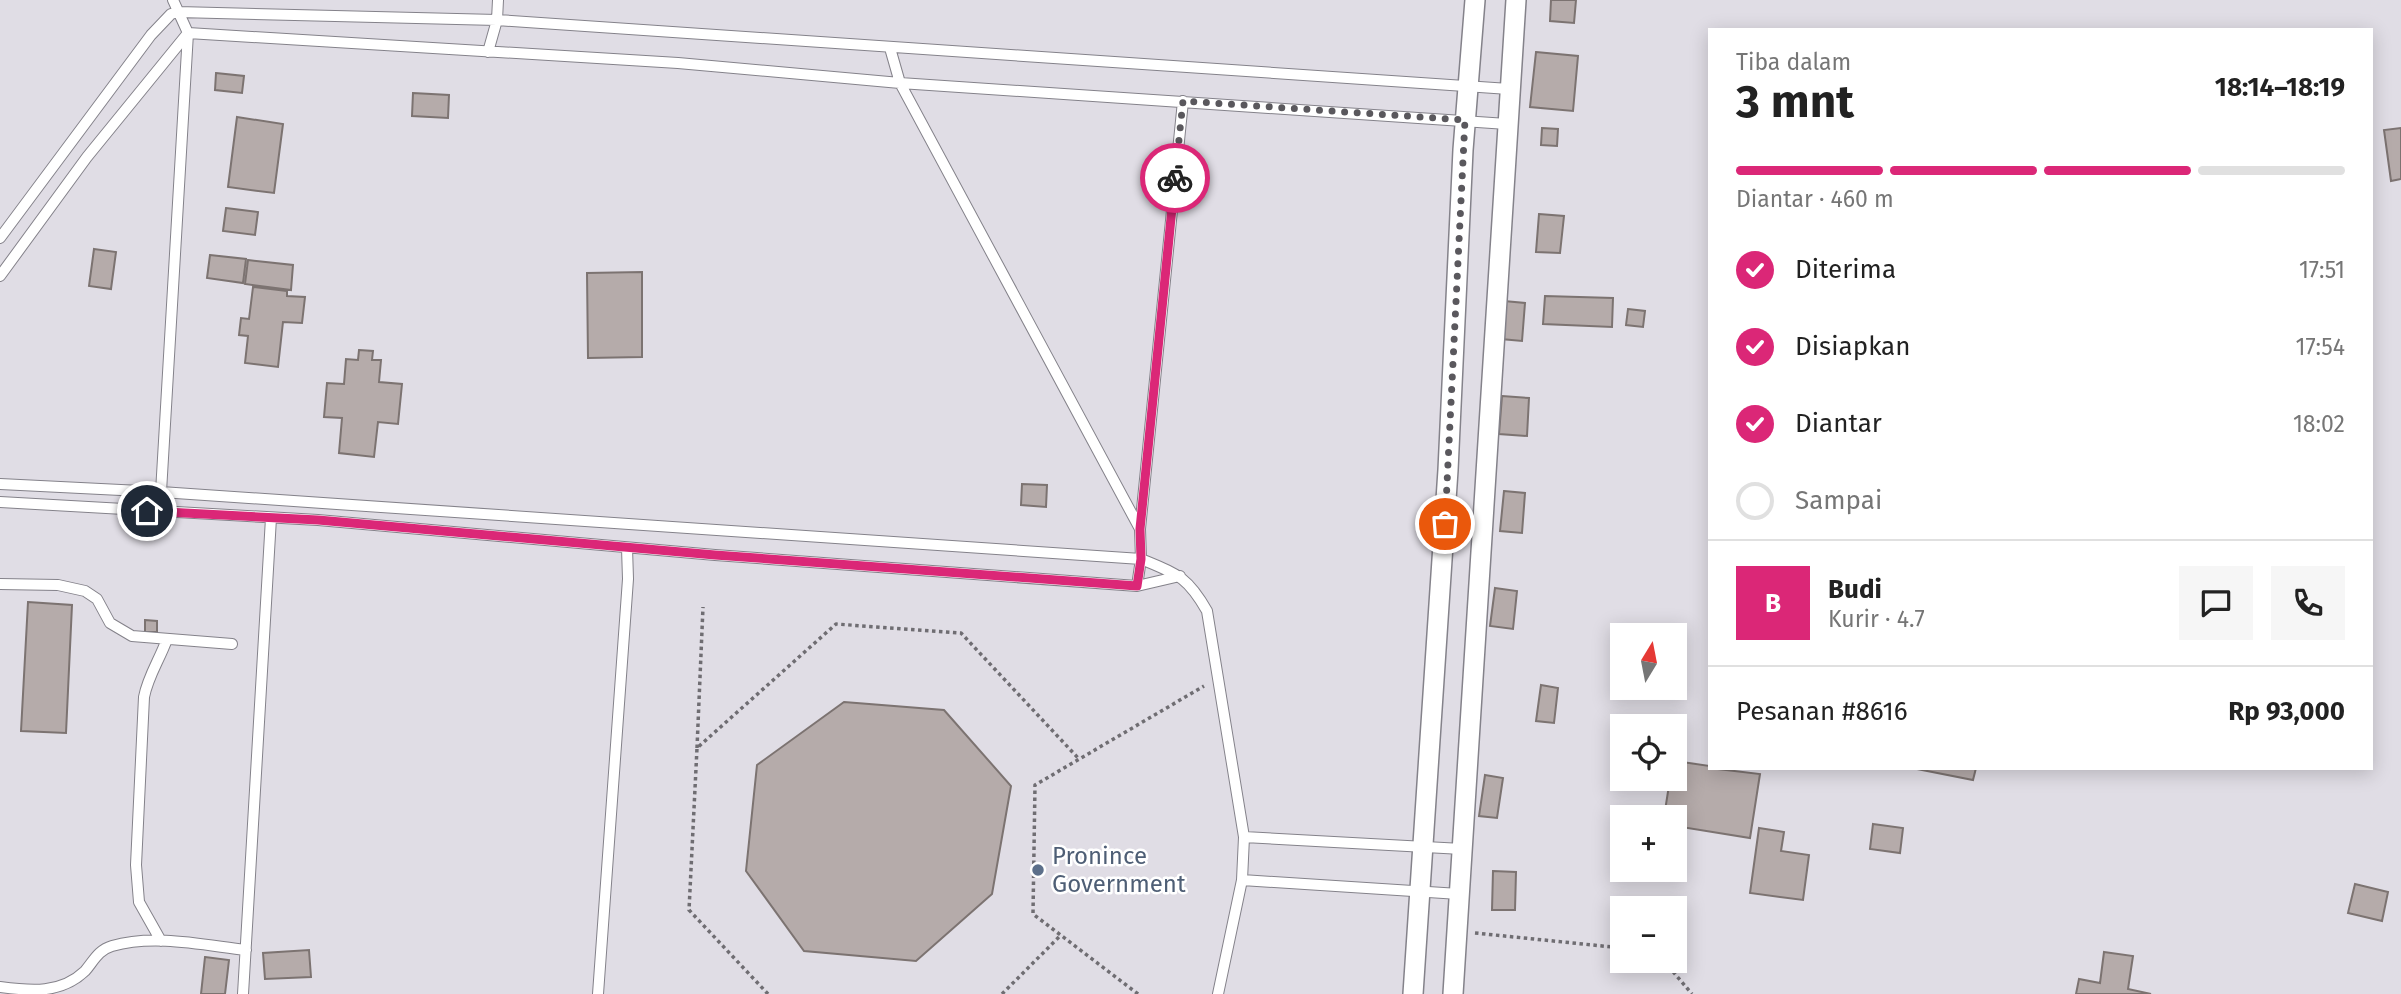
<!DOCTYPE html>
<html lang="id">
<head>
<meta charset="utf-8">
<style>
	:root { --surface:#fff; --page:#f6f6f6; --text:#222; --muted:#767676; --line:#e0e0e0; --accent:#db2777 }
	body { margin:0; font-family:"Fira Sans",sans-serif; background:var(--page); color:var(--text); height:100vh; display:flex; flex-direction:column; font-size:26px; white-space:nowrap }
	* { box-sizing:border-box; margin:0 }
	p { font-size:23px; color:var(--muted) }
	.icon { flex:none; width:38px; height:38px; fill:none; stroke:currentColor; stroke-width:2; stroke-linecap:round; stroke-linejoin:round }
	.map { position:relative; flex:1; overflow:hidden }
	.panel { position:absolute; left:1708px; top:28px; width:665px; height:742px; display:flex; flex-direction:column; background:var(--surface); border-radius:0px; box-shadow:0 4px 18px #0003 }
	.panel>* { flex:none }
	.needle { width:46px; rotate:10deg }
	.buttons { position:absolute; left:1610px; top:623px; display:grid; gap:14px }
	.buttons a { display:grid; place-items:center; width:77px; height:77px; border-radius:0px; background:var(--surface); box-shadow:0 4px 18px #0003; font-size:35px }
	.pin { position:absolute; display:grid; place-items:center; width:60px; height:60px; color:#fff; margin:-30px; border:4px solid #fff; border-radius:50%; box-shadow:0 2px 7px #0007 }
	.courier { position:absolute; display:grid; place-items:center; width:70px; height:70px; margin:-35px; border:5px solid #db2777; border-radius:50%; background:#fff; color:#222; box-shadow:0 2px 9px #0007 }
	.headline em { font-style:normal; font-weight:700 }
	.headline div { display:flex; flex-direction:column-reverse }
	.headline { display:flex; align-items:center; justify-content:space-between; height:119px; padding:0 28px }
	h1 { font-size:46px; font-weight:700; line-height:52px }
	.bar { display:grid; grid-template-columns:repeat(4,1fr); gap:10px 7px; align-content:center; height:84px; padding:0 28px }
	.bar i { height:9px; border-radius:5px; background:var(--line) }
	.bar .active { background:var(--accent) }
	.bar p { grid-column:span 4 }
	.line { display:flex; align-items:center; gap:18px; padding:0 28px; border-top:2px solid var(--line) }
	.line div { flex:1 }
	.round { display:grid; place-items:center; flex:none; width:74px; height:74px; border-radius:0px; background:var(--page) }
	ol { padding:0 28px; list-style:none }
	li { display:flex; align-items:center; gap:21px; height:77px }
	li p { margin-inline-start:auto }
	li .icon { padding:7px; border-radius:50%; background:var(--accent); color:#fff; stroke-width:4 }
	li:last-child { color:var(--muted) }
	li i { width:38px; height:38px; border:4px solid var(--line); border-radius:50% }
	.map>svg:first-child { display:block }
	.building { fill:#b5abaa; stroke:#7c7371; stroke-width:2 }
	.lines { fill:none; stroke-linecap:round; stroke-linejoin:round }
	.lane-casing { stroke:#84828a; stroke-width:12 }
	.street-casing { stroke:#84828a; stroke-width:22 }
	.path { stroke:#6f6d72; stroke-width:3.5; stroke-dasharray:3.5 3.5; stroke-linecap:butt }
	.lane { stroke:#fff; stroke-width:10 }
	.street { stroke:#fff; stroke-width:19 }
	.done { stroke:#5a585d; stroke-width:7; stroke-dasharray:0 12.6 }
	.route { stroke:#db2777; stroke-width:9 }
	.service-dot { fill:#5c6f8a; stroke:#fff; stroke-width:2.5 }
	.labels { text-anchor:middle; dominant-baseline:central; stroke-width:5; stroke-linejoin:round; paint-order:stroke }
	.service-label { font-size:24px; fill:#4e5e75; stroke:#fff; text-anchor:start }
</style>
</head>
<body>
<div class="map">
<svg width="2401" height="994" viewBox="0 0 2401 994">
	<rect width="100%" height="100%" fill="#e0dde5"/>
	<path class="building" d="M1551,0H1576L1574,23L1550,21Z
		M1536,52L1578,56L1573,111L1530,107Z
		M216,73L244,76L242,93L215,90Z
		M413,93L449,95L448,118L412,116Z
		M237,117L283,124L274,193L228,187Z
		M1542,128L1558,129L1557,146L1541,145Z
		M2401,128V179L2391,181L2384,130Z
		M226,208L258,212L255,235L223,231Z
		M1539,214L1564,216L1560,253L1536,252Z
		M94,249L116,252L111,289L89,286Z
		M210,255L246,259L243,283L207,278Z
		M248,260L293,265L291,290L245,284Z
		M642,272V357L588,358L587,273Z
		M253,287L287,291V296L305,297L302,323L283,322L278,367L245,363L248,336L239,335L241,318L249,319Z
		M1545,296L1613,298L1612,327L1543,324Z
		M1504,301L1525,303L1522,341L1501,339Z
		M1628,309L1645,311L1643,327L1626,325Z
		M359,350L373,351L372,360H381L379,382L402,384L398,424L378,422L374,457L339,453L342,418L324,417L327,383L344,384L346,359L358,360Z
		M1502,396L1529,398L1527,436L1499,434Z
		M1022,484L1047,485L1046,507L1021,505Z
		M1504,491L1525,493L1522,533L1500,531Z
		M1495,588L1517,591L1513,629L1490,626Z
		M28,602L72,605L66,733L21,731Z
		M145,620L157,621V632H145Z
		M1541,685L1558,688L1554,723L1536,721Z
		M844,702L944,710L1011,786L992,894L916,961L804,951L746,871L757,765Z
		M1675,761L1710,766V768L1760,774L1750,838L1675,826V817H1664L1670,779H1675Z
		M1912,768H1976L1973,780Z
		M1485,775L1503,778L1497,818L1479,816Z
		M1873,824L1903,828L1900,853L1870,849Z
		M1759,828L1784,832L1781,851L1809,855L1803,900L1750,893Z
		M1493,871L1516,872L1515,910H1492Z
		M2355,884L2388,892L2382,921L2348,913Z
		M309,950L311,977L265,979L263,953Z
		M2104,952L2133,956L2128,989L2151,994H2076L2079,979L2100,983Z
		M205,957L229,960L225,994H201Z"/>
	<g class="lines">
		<g class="lane-casing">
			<path id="lane" d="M890,48L900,83L1140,529
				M488,52L497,20L498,0
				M0,238L151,35L171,14L178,12L497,20L1509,89
				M0,276L87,157L188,33L678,63L900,83L1507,124
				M0,484L161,492L1141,559C1177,574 1187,576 1207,611L1244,837L1242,880L1218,994
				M161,492L188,33L173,0
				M0,502L318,520L715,555L1137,586L1180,576
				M0,584L58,585L85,591L97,599L110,623L132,636L232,644
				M1137,586L1141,559L1140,529L1183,101
				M1244,837L1462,849
				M1242,880L1459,894
				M161,941L139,902L136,865L144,697C148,676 160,659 167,639
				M0,987C31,991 61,994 85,971C93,962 98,950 112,946C154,934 203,945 246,950
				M243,994L271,518
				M598,994L628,579L627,548"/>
		</g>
		<g class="street-casing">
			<path id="street" d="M1413,994L1448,470L1463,150L1475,0
				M1453,994L1516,0"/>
		</g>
		<path class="path" d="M697,748L703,607
			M1475,933L1622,948
			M1664,961L1692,994
			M768,994L689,910L697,748L836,624L961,633L1079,759
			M1002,994L1061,935
			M1138,994L1033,914L1035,785L1204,686"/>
		<use href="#lane" class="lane"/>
		<use href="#street" class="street"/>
	</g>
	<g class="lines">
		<path class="done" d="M1175,178L1183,101L1465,120L1445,524"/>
		<path class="route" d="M147,511L318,520L715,555L1137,586L1141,559L1140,529L1175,178"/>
	</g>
	<circle class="service-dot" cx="1038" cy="870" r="7"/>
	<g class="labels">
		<g class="service-label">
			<text x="1052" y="856">Pronince<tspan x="1052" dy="28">Government</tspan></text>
		</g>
	</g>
</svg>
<div class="buttons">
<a><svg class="needle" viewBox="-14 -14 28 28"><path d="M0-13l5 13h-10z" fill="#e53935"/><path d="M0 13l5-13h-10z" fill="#767676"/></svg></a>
<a><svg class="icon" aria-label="locate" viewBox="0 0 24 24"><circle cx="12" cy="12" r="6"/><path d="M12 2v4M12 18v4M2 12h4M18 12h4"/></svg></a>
<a>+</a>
<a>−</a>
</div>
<div class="pin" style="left:1445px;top:524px;background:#ea580c"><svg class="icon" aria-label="bag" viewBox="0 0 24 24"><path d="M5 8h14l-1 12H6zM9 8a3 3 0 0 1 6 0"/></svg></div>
<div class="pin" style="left:147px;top:511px;background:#1f2937"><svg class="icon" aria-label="home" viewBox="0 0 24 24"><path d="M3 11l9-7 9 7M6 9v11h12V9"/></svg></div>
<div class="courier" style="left:1175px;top:178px"><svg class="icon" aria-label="bike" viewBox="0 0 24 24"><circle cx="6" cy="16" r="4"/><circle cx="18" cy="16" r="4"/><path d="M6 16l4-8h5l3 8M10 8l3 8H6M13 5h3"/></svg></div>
<section class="panel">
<div class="headline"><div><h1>3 mnt</h1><p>Tiba dalam</p></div><em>18:14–18:19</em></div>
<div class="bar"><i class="active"></i><i class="active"></i><i class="active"></i><i></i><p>Diantar · 460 m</p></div>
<ol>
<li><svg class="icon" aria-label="check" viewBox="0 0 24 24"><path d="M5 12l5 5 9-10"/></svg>Diterima<p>17:51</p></li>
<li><svg class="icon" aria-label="check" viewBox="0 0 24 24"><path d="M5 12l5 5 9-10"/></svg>Disiapkan<p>17:54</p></li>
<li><svg class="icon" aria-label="check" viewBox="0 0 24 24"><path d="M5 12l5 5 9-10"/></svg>Diantar<p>18:02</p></li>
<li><i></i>Sampai</li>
</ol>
<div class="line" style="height:126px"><b class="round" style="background:var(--accent);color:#fff">B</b><div><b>Budi</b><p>Kurir · 4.7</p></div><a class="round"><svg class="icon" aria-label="chat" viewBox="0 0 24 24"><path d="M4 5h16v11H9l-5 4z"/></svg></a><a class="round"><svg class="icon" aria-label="phone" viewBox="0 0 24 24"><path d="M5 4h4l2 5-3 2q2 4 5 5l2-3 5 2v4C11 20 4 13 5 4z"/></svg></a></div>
<div class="line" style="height:91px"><div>Pesanan #8616</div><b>Rp 93,000</b></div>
</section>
</div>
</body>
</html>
